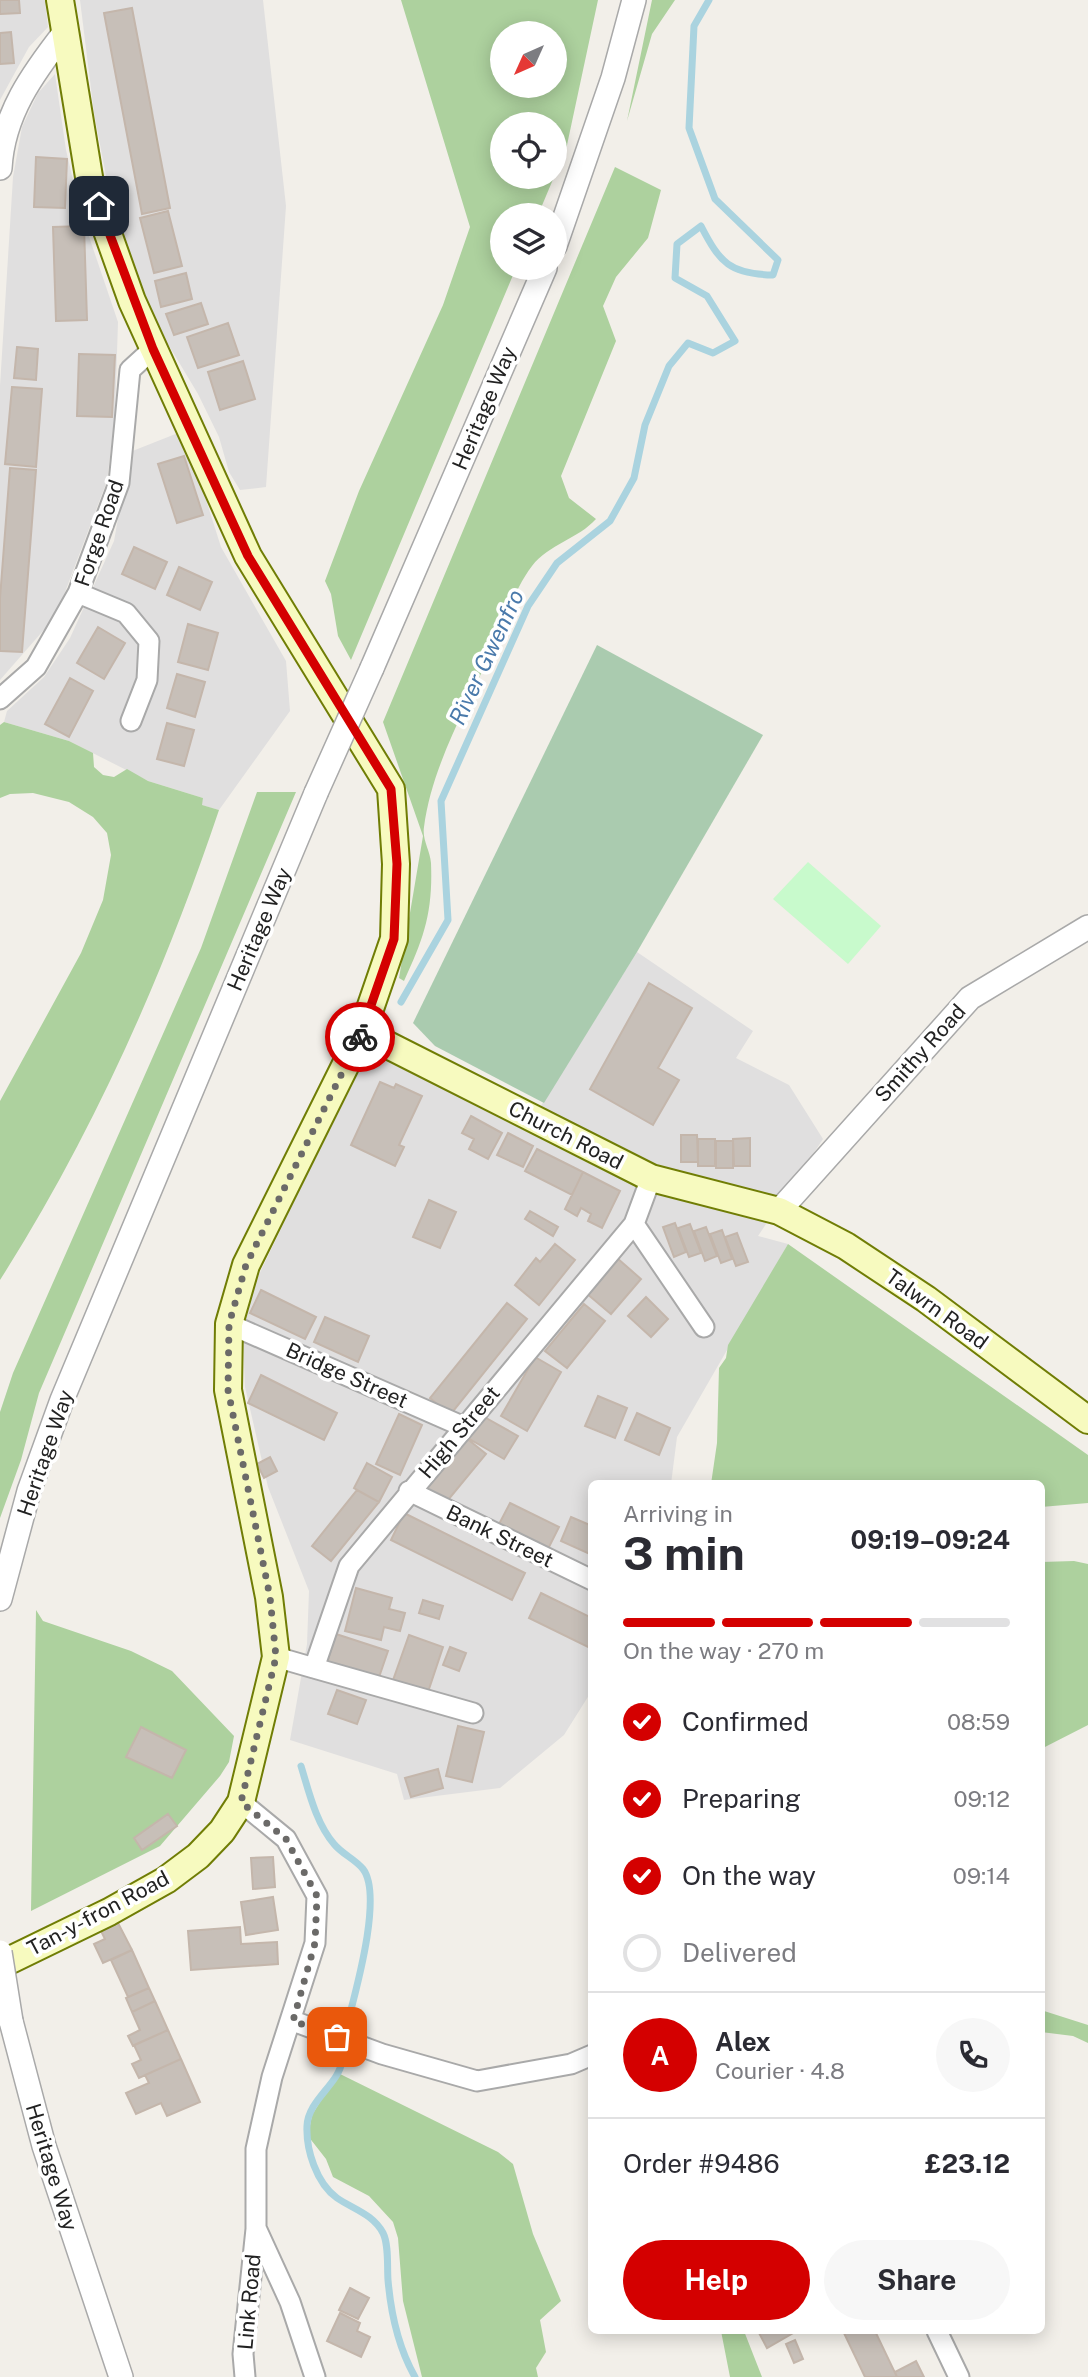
<!DOCTYPE html>
<html lang="en">
<head>
<meta charset="utf-8">
<style>
	:root { --surface:#fff; --page:#f7f7f7; --text:#2b2b33; --muted:#7c7c81; --line:#e1e1e2; --accent:#d40000 }
	body { margin:0; font-family:"Public Sans",sans-serif; background:var(--page); color:var(--text); height:100vh; display:flex; flex-direction:column; font-size:26px; white-space:nowrap }
	* { box-sizing:border-box; margin:0 }
	p { font-size:23px; color:var(--muted) }
	.icon { flex:none; width:38px; height:38px; fill:none; stroke:currentColor; stroke-width:2; stroke-linecap:round; stroke-linejoin:round }
	.map { position:relative; flex:1; overflow:hidden }
	.panel { position:absolute; left:588px; top:1480px; width:457px; height:854px; display:flex; flex-direction:column; background:var(--surface); border-radius:10px; box-shadow:0 4px 18px #0003 }
	.panel>* { flex:none }
	.needle { width:46px; rotate:225deg }
	.tools { position:absolute; left:490px; top:21px; display:grid; gap:14px }
	.tools a { display:grid; place-items:center; width:77px; height:77px; border-radius:50%; background:var(--surface); box-shadow:0 4px 18px #0003; font-size:35px }
	.pin { position:absolute; display:grid; place-items:center; width:60px; height:60px; color:#fff; margin:-30px; border-radius:14px; box-shadow:0 4px 10px #0006 }
	.courier { position:absolute; display:grid; place-items:center; width:70px; height:70px; margin:-35px; border:5px solid #d40000; border-radius:50%; background:#fff; color:#222; box-shadow:0 2px 9px #0007 }
	.headline em { font-style:normal; font-weight:700 }
	.headline div { display:flex; flex-direction:column-reverse }
	.headline { display:flex; align-items:center; justify-content:space-between; height:119px; padding:0 35px }
	h1 { font-size:46px; font-weight:700; line-height:52px }
	.bar { display:grid; grid-template-columns:repeat(4,1fr); gap:10px 7px; align-content:center; height:84px; padding:0 35px }
	.bar i { height:9px; border-radius:5px; background:var(--line) }
	.bar .current { background:var(--accent) }
	.bar p { grid-column:span 4 }
	.line { display:flex; align-items:center; gap:18px; padding:0 35px; border-top:2px solid var(--line) }
	.line div { flex:1 }
	.round { display:grid; place-items:center; flex:none; width:74px; height:74px; border-radius:37px; background:var(--page) }
	ol { padding:0 35px; list-style:none }
	li { display:flex; align-items:center; gap:21px; height:77px }
	li p { margin-inline-start:auto }
	li .icon { padding:7px; border-radius:50%; background:var(--accent); color:#fff; stroke-width:4 }
	li:last-child { color:var(--muted) }
	li i { width:38px; height:38px; border:4px solid var(--line); border-radius:50% }
	.cta { display:flex; gap:14px; margin-top:auto; padding:14px 35px }
	.cta a { flex:1; height:80px; border-radius:42px; background:var(--accent); color:#fff; font-size:28px; font-weight:700; line-height:80px; text-align:center }
	.cta a+a { background:var(--page); color:var(--text) }
	.map>svg:first-child { display:block }
	.residential { fill:#e0dfdf }
	.forest { fill:#add19e; fill-rule:evenodd }
	.cemetery { fill:#aacbaf }
	.park { fill:#c8facc }
	.lines { fill:none; stroke-linecap:round; stroke-linejoin:round }
	.stream { stroke:#aad3df; stroke-width:7 }
	.building { fill:#c7bfb8; stroke:#c4b6ab; stroke-width:2 }
	.minor-casing { stroke:#a9a9a9; stroke-width:23 }
	.tertiary-casing { stroke:#a9a9a9; stroke-width:26 }
	.secondary-casing { stroke:#707d05; stroke-width:30 }
	.minor { stroke:#fff; stroke-width:19 }
	.tertiary { stroke:#fff; stroke-width:23 }
	.secondary { stroke:#f7fabf; stroke-width:26 }
	.tertiary-bridge-casing { stroke:#a9a9a9; stroke-width:26; stroke-linecap:butt }
	.tertiary-bridge { stroke:#fff; stroke-width:23 }
	.done { stroke:#6b6a68; stroke-width:7; stroke-dasharray:0 12.6 }
	.route { stroke:#d40000; stroke-width:9 }
	.labels { text-anchor:middle; dominant-baseline:central; stroke-width:7; stroke-linejoin:round; paint-order:stroke }
	.street-label { font-size:21px; fill:#222; stroke:#fff }
	.water-label { font-size:23px; font-style:italic; fill:#4a7aab; stroke:#fff }
</style>
</head>
<body>
<div class="map">
<svg width="1088" height="2377" viewBox="0 0 1088 2377">
	<rect width="100%" height="100%" fill="#f2efe9"/>
	<path class="residential" d="M0,0H45L48,27L29,47L0,100Z
		M80,0H263L286,206L266,487L240,490L229,472L219,437L198,394L147,309L116,228L94,113Z
		M55,74L66,150L80,210L118,322L115,415L107,481L56,616L0,680V386L13,177L22,127L38,93Z
		M178,433L194,462L221,547L286,661L290,711L219,810L201,805L203,798L148,781L69,741L4,722L7,711L44,677L70,638L114,541L130,452Z
		M637,952L753,1031L736,1058L789,1085L823,1139L758,1236L788,1244L677,1437L671,1484H592L591,1692L564,1735L500,1788L404,1800L397,1774L290,1740L307,1644L309,1591L268,1487L245,1387L242,1310L366,1052L527,1128Z"/>
	<path class="forest" d="M401,0H598L567,145L555,174V124H502V177H554L538,215H502V268H516L351,660L338,636L331,594L325,581L359,491L443,305L470,227ZM555,33V86H502V33Z
		M652,0H675L652,34L627,121Z
		M615,167L661,190L648,238L616,277L603,306L616,341L561,476L569,498L596,519C578,539 549,544 532,566C515,588 504,622 493,648C468,704 432,765 424,827C422,840 430,850 431,863C433,912 424,938 404,981L399,978L423,836L383,722Z
		M4,722L69,741L93,753L94,767L103,775L114,777L127,769L148,781L203,798L202,805L219,810C164,974 93,1134 0,1280V1101L81,953L103,900L111,855L107,833L93,817L69,802L33,793L10,794L0,798V725Z
		M257,792H296L39,1393L21,1460L0,1518V1412L13,1373L201,948Z
		M788,1244L1088,1455V1503L1041,1507V1484H711L717,1443L719,1368L726,1358L728,1345Z
		M1074,1561L1088,1564V1725L1041,1749V1562Z
		M36,1610L43,1621L131,1651L172,1671L234,1736L229,1762L220,1776L160,1846L31,1911Z
		M1041,2010L1088,2025V2043L1073,2036L1041,2032Z
		M338,2073L498,2152L513,2164L533,2234L561,2301L540,2320L546,2352L536,2368L538,2377H422L403,2301L398,2238L393,2222L369,2196L333,2177L326,2159L308,2136L312,2115Z
		M721,2331H744L762,2377H730Z"/>
	<path class="cemetery" d="M597,645L763,735L637,952L544,1103L435,1046L413,1023Z"/>
	<path class="park" d="M808,862L881,926L848,964L773,899Z"/>
	<g class="lines">
		<path class="stream" d="M401,1002L448,920L441,801L528,606L557,563L610,521L634,478L645,425L669,366L688,343L713,353L735,341L707,296L675,278L677,244L701,226C720,263 730,274 773,275L778,260L715,199L689,128L694,26L709,0
			M301,1766C309,1792 316,1823 334,1844C342,1854 355,1859 363,1869C383,1895 356,1990 348,2021
			M342,2061C339,2084 308,2100 307,2126C306,2149 316,2183 337,2198C353,2209 373,2214 383,2233C389,2245 387,2266 388,2280C391,2315 398,2347 415,2377"/>
	</g>
	<path class="building" d="M0,0H19L20,13L0,14Z
		M132,8L170,208L142,214L104,13Z
		M11,32L14,63L0,64V33Z
		M36,157L67,159L65,208L34,207Z
		M168,211L182,266L154,273L140,218Z
		M84,226L87,320L56,321L53,227Z
		M186,273L192,299L161,307L155,281Z
		M201,303L208,324L174,335L166,314Z
		M228,323L239,355L198,368L187,337Z
		M17,347L38,349L36,380L14,378Z
		M79,354L115,355L112,417L77,416Z
		M243,361L255,399L220,410L208,372Z
		M12,387L42,389L36,467L5,464Z
		M184,456L203,515L177,523L158,464Z
		M10,468L36,470L22,652L0,651V598Z
		M134,547L167,562L155,589L122,574Z
		M179,567L212,582L200,610L167,595Z
		M188,624L218,633L208,670L178,662Z
		M98,627L125,643L104,679L77,663Z
		M177,674L205,682L195,717L167,708Z
		M70,678L93,691L69,737L45,724Z
		M167,723L194,730L184,766L157,759Z
		M649,983L692,1008L658,1068L679,1080L653,1125L590,1089Z
		M380,1082L394,1088L396,1084L422,1096L399,1145L404,1147L395,1166L351,1145Z
		M471,1116L502,1133L488,1159L469,1149L474,1139L462,1133Z
		M508,1133L533,1146L523,1167L497,1155Z
		M681,1135H697L698,1162H681Z
		M750,1138V1166H734L733,1139Z
		M698,1139H715V1166H698Z
		M716,1141H733V1168H716Z
		M537,1149L583,1172L572,1195L525,1171Z
		M583,1172L620,1191L602,1228L588,1221L591,1214L581,1208L577,1216L565,1209Z
		M429,1200L456,1212L440,1248L413,1237Z
		M530,1211L558,1227L553,1236L525,1219Z
		M675,1223L686,1252L674,1257L663,1227Z
		M690,1224L701,1253L689,1257L678,1228Z
		M706,1227L717,1256L705,1261L694,1231Z
		M722,1230L732,1259L721,1263L710,1234Z
		M737,1233L748,1262L736,1266L725,1237Z
		M555,1244L575,1260L539,1305L515,1285L536,1258L540,1262Z
		M617,1258L641,1279L611,1314L586,1293Z
		M261,1290L316,1317L305,1339L250,1313Z
		M646,1297L668,1319L651,1337L628,1316Z
		M507,1303L527,1319L450,1415L430,1398Z
		M584,1304L605,1321L567,1368L545,1351Z
		M325,1317L369,1336L358,1362L314,1342Z
		M535,1357L561,1372L527,1431L501,1416Z
		M261,1375L337,1413L324,1440L248,1403Z
		M598,1396L627,1408L615,1438L585,1426Z
		M637,1413L670,1428L659,1455L625,1440Z
		M399,1414L422,1425L400,1475L376,1464Z
		M479,1414L518,1436L504,1459L466,1437Z
		M465,1437L486,1454L443,1506L422,1489Z
		M270,1457L277,1471L264,1478L257,1464Z
		M367,1463L392,1477L379,1502L354,1488Z
		M357,1490L379,1502L331,1561L312,1546Z
		M510,1503L559,1527L546,1553L497,1528Z
		M404,1513L525,1573L512,1600L391,1540Z
		M571,1517L592,1526V1555L561,1541Z
		M356,1588L392,1598L389,1609L405,1613L400,1631L384,1627L381,1640L345,1631Z
		M541,1593L592,1618V1649L529,1618Z
		M423,1600L443,1606L439,1619L419,1613Z
		M336,1634L388,1651L377,1683L326,1666Z
		M409,1635L443,1647L426,1698L391,1686Z
		M450,1647L466,1653L459,1671L443,1665Z
		M337,1690L366,1700L357,1724L328,1714Z
		M458,1726L484,1732L472,1782L446,1776Z
		M141,1727L186,1750L172,1778L126,1757Z
		M438,1769L443,1788L411,1797L405,1778Z
		M168,1814L177,1826L142,1850L134,1838Z
		M273,1857L275,1887L253,1889L251,1858Z
		M273,1897L278,1930L246,1935L241,1902Z
		M118,1923L132,1950L103,1963L94,1944L105,1939L101,1931Z
		M240,1927L241,1944L277,1942L278,1964L191,1970L188,1931Z
		M132,1950L149,1988L128,1997L111,1960Z
		M149,1988L155,2001L132,2012L126,1998Z
		M155,2001L168,2030L133,2046L128,2036L140,2030L132,2012Z
		M168,2030L181,2059L139,2078L132,2064L141,2060L134,2045Z
		M181,2059L200,2102L167,2116L161,2103L136,2114L126,2093L149,2083L145,2075Z
		M350,2288L369,2298L358,2319L339,2310Z
		M340,2313L360,2323L357,2331L370,2337L361,2357L327,2341Z
		M758,2331H792L793,2333L767,2348Z
		M843,2331H875L897,2377H865Z
		M795,2340L803,2359L794,2363L786,2344Z
		M916,2361L924,2377H897L895,2372Z"/>
	<g class="lines">
		<g class="minor-casing">
			<path id="minor" d="M78,593L126,613L149,641L147,680L131,721
				M0,699L36,667L78,593L119,483L130,370L153,349
				M634,1224L704,1327
				M229,1324L464,1427
				M409,1491L592,1580
				M276,1657L314,1668L349,1566L634,1224L651,1178
				M314,1668L473,1713
				M241,1802L286,1839L317,1896L315,1943L272,2077L256,2149V2228L290,2302L315,2377
				M293,2021L382,2054L477,2081L571,2064L592,2055
				M937,2331L959,2377
				M245,2377L243,2354L256,2229"/>
		</g>
		<g class="tertiary-casing">
			<path id="tertiary" d="M0,168C3,114 33,73 65,32
				M555,246L613,78L634,0
				M372,668L545,268
				M779,1211L970,998L1088,927
				M0,1599L29,1491L62,1400L316,793
				M11,2021L44,2146L121,2377"/>
		</g>
		<g class="secondary-casing">
			<path id="secondary" d="M362,1032L651,1178L779,1211L846,1246L926,1299L1088,1420
				M0,1965L109,1912L166,1880L198,1856L222,1831L241,1802L276,1657L269,1597L228,1390L229,1324L246,1265L362,1032L394,939L396,864L391,789L248,556L132,301L90,183L60,0"/>
		</g>
		<use href="#minor" class="minor"/>
		<use href="#tertiary" class="tertiary"/>
		<use href="#secondary" class="secondary"/>
		<g class="tertiary-bridge-casing">
			<path id="tertiary-bridge" d="M316,793L372,668
				M0,1952L11,2021"/>
		</g>
		<use href="#tertiary-bridge" class="tertiary-bridge"/>
	</g>
	<g class="lines">
		<path class="done" d="M337,2037L293,2021L315,1943L317,1896L286,1839L241,1802L276,1657L270,1597L228,1390L229,1324L246,1265L360,1037"/>
		<path class="route" d="M99,206L153,349L248,556L391,789L397,864L394,939L360,1037"/>
	</g>
	<g class="labels">
		<g class="street-label">
			<text transform="translate(484 408) rotate(-67)">Heritage Way</text>
			<text transform="translate(99 533) rotate(-71)">Forge Road</text>
			<text transform="translate(259 929) rotate(-67)">Heritage Way</text>
			<text transform="translate(920 1053) rotate(-48)">Smithy Road</text>
			<text transform="translate(566 1135) rotate(27)">Church Road</text>
			<text transform="translate(937 1309) rotate(36)">Talwrn Road</text>
			<text transform="translate(347 1375) rotate(24)">Bridge Street</text>
			<text transform="translate(459 1432) rotate(-50)">High Street</text>
			<text transform="translate(45 1453) rotate(-71)">Heritage Way</text>
			<text transform="translate(500 1536) rotate(26)">Bank Street</text>
			<text transform="translate(98 1913) rotate(-28)">Tan-y-fron Road</text>
			<text transform="translate(52 2167) rotate(73)">Heritage Way</text>
			<text transform="translate(249 2302) rotate(-85)">Link Road</text>
		</g>
		<g class="water-label">
			<text transform="translate(486 657) rotate(-65)">River Gwenfro</text>
		</g>
	</g>
</svg>
<div class="tools">
<a><svg class="needle" viewBox="-14 -14 28 28"><path d="M0-13l5 13h-10z" fill="#e53935"/><path d="M0 13l5-13h-10z" fill="#7c7c81"/></svg></a>
<a><svg class="icon" aria-label="locate" viewBox="0 0 24 24"><circle cx="12" cy="12" r="6"/><path d="M12 2v4M12 18v4M2 12h4M18 12h4"/></svg></a>
<a><svg class="icon" aria-label="layers" viewBox="0 0 24 24"><path d="M12 4l9 5-9 5-9-5zM3 14l9 5 9-5"/></svg></a>
</div>
<div class="pin" style="left:337px;top:2037px;background:#ea580c"><svg class="icon" aria-label="bag" viewBox="0 0 24 24"><path d="M5 8h14l-1 12H6zM9 8a3 3 0 0 1 6 0"/></svg></div>
<div class="pin" style="left:99px;top:206px;background:#1f2937"><svg class="icon" aria-label="home" viewBox="0 0 24 24"><path d="M3 11l9-7 9 7M6 9v11h12V9"/></svg></div>
<div class="courier" style="left:360px;top:1037px"><svg class="icon" aria-label="bike" viewBox="0 0 24 24"><circle cx="6" cy="16" r="4"/><circle cx="18" cy="16" r="4"/><path d="M6 16l4-8h5l3 8M10 8l3 8H6M13 5h3"/></svg></div>
<section class="panel">
<div class="headline"><div><h1>3 min</h1><p>Arriving in</p></div><em>09:19–09:24</em></div>
<div class="bar"><i class="current"></i><i class="current"></i><i class="current"></i><i></i><p>On the way · 270 m</p></div>
<ol>
<li><svg class="icon" aria-label="check" viewBox="0 0 24 24"><path d="M5 12l5 5 9-10"/></svg>Confirmed<p>08:59</p></li>
<li><svg class="icon" aria-label="check" viewBox="0 0 24 24"><path d="M5 12l5 5 9-10"/></svg>Preparing<p>09:12</p></li>
<li><svg class="icon" aria-label="check" viewBox="0 0 24 24"><path d="M5 12l5 5 9-10"/></svg>On the way<p>09:14</p></li>
<li><i></i>Delivered</li>
</ol>
<div class="line" style="height:126px"><b class="round" style="background:var(--accent);color:#fff">A</b><div><b>Alex</b><p>Courier · 4.8</p></div><a class="round"><svg class="icon" aria-label="phone" viewBox="0 0 24 24"><path d="M5 4h4l2 5-3 2q2 4 5 5l2-3 5 2v4C11 20 4 13 5 4z"/></svg></a></div>
<div class="line" style="height:91px"><div>Order #9486</div><b>£23.12</b></div>
<div class="cta"><a>Help</a><a>Share</a></div>
</section>
</div>
</body>
</html>
